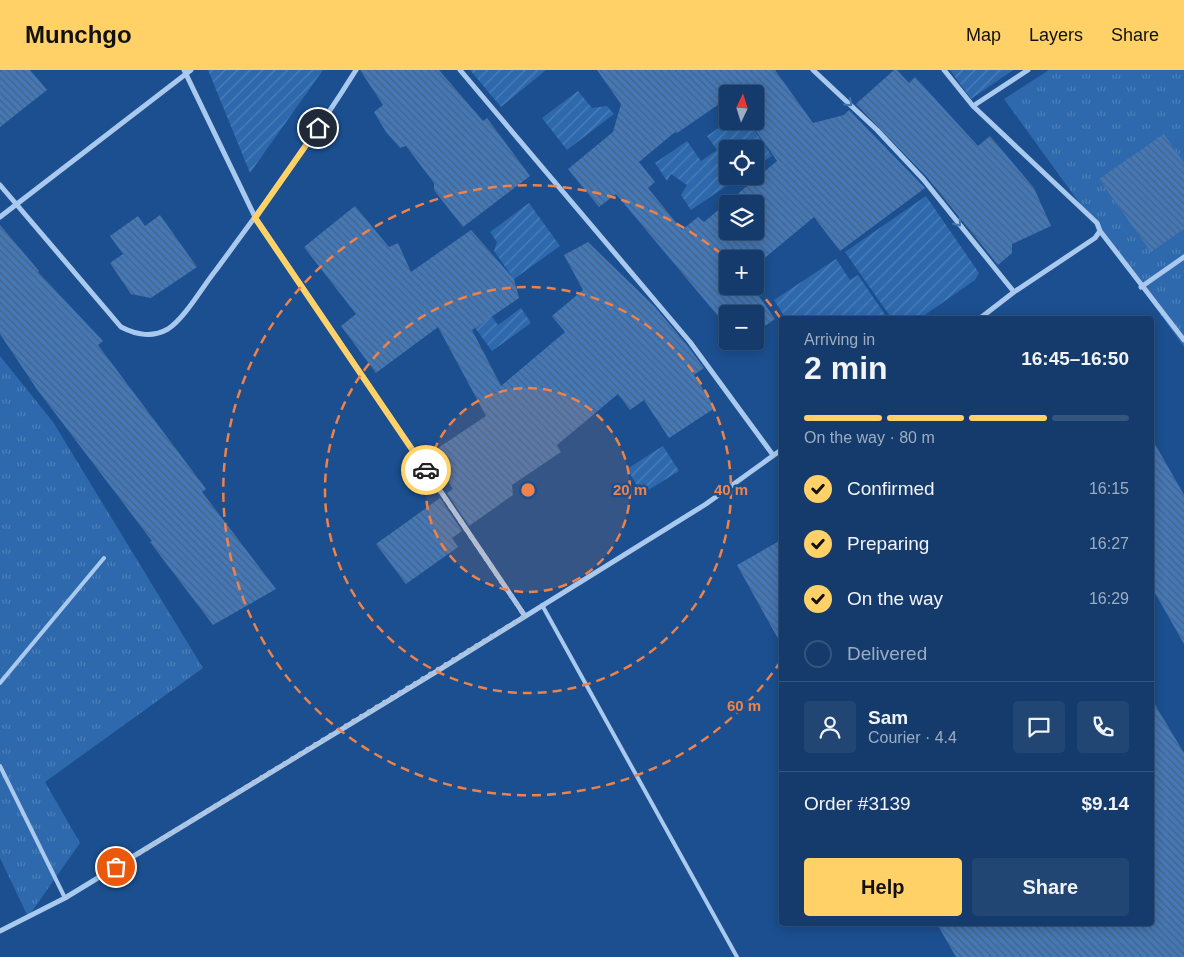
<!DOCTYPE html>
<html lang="en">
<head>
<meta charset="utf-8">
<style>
	:root { --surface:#143b6b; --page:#214673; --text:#f1f3f6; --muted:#9dadc1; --line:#33557e; --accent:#ffd166 }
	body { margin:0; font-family:Arial,sans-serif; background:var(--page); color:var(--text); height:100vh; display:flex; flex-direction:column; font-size:19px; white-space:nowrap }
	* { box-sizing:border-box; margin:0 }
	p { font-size:16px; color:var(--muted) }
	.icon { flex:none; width:28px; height:28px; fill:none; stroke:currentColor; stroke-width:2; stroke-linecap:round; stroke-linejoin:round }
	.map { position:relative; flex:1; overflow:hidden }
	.drawer { position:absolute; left:779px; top:246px; width:375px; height:610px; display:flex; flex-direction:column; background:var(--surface); border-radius:5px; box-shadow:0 2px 12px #0003,0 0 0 1px var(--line) }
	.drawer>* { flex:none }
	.needle { width:32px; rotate:4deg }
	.controls { position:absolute; left:719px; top:15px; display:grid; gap:10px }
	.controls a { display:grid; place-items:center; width:45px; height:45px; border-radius:5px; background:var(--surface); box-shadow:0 2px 12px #0003,0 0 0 1px var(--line); font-size:25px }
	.pin { position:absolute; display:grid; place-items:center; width:42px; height:42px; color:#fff; margin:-21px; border:2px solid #fff; border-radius:50%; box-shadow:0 1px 5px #0007 }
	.courier { position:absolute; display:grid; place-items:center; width:50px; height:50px; margin:-25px; border:4px solid #ffd166; border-radius:50%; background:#fff; color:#222; box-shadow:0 1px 6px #0007 }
	.headline em { font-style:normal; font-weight:800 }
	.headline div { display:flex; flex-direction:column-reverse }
	.headline { display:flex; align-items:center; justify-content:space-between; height:85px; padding:0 25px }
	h1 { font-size:32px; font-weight:800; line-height:38px }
	.bar { display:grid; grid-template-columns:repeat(4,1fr); gap:8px 5px; align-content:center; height:60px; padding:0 25px }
	.bar i { height:6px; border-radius:4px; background:var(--line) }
	.bar .selected { background:var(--accent) }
	.bar p { grid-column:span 4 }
	.line { display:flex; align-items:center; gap:12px; padding:0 25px; border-top:1px solid var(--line) }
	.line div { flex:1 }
	.round { display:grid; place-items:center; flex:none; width:52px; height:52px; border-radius:5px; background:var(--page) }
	ol { padding:0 25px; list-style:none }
	li { display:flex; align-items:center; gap:15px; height:55px }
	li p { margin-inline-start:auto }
	li .icon { padding:5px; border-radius:50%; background:var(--accent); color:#111; stroke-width:4 }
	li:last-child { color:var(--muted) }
	li i { width:28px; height:28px; border:2px solid var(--line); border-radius:50% }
	.action { display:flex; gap:10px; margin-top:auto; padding:10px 25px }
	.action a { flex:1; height:58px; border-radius:5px; background:var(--accent); color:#111; font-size:20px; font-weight:800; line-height:58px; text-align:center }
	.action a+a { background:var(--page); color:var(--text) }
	header { display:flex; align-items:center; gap:30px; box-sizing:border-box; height:70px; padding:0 25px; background:var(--accent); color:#111 }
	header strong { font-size:24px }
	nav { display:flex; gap:28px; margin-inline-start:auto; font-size:18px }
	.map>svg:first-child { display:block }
	.grass { fill:url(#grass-tufts) }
	.garden { fill:url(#garden-furrows) }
	.building { fill:url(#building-back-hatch); fill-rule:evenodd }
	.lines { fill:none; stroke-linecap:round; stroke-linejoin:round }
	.service { stroke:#a9c9ee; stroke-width:4 }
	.minor { stroke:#a9c9ee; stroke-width:5 }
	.oneway { stroke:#4674ac }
	.done { stroke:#afc1d8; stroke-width:5; stroke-dasharray:0 9 }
	.route { stroke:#ffd166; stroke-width:6 }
	.ring { fill:none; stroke:#ee8249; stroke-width:2.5; stroke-dasharray:9 6 }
	.centre { fill:#ee8249; stroke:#1b4f8f; stroke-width:2.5 }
	.ring-label { font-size:15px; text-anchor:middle; font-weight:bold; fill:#ee8249; stroke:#1b4f8f; stroke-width:5; stroke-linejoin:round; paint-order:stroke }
</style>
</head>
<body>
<header>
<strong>Munchgo</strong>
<nav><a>Map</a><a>Layers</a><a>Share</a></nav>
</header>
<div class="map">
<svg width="1184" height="887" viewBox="0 0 1184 887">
	<defs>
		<pattern id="grass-tufts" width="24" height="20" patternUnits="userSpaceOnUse" patternTransform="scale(1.25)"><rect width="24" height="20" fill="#2e69ad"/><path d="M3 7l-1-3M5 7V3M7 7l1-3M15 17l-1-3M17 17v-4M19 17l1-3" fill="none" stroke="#4d80b9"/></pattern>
		<pattern id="garden-furrows" width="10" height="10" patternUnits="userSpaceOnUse" patternTransform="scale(1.25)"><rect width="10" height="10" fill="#2e69ad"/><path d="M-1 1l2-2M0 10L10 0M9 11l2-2" fill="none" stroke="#4d80b9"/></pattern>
		<pattern id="building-back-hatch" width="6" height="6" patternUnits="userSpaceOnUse" patternTransform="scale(1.25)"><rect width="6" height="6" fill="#4478b7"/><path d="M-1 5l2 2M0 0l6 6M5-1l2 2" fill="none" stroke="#486282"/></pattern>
	</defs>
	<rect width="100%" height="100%" fill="#1b4f8f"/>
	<path class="grass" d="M1049,0H1184V277L1004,29Z
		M0,286L53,352L203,598L45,712L80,773L28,847L0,788Z"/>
	<path class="garden" d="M208,0H323L250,103Z
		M470,0H546L501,37Z
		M950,0H1013L971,29Z
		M578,21L592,38L607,36L614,44L567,80L542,48Z
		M729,51H748L772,86L755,97V79H728V106H741L691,140L681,125L687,115L671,104L667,111L655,93L687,71L701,91L717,80L707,66Z
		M926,126L979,203L975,210L919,249H892L845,182Z
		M529,133L560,176L514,209L494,181L497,172L490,162Z
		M836,189L850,210L858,205L888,249H786L774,230Z
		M468,213L498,255L521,238L531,253L492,281L451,225Z
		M663,376L679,401L642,424L627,399Z"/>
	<path class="building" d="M0,0H30L47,20L0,57Z
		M360,0H439L483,51L487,48L530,106L463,157L434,120V113L406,76L400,78L386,62L374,42L383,35Z
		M597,0H775L813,53L844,45L849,40L925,118L840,181L814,147L755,196V189H728V216H752L775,249L755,263V244H728V258L616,124L599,137L568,99L613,62L621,34ZM728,24H755V51H749L777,91L704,152L698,147L682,160L648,118L655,112L639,92L675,62L677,63L728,28ZM728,134H755V161H728Z
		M894,0H897L909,13L915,7L978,76L990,66L1034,118L1051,156L1012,174V183L998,195L926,106L856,34Z
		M1164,64L1184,93V159L1151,182L1099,109Z
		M355,136L389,177L398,173L411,202L471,160L514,209L519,228L472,260L501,316L565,262L552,246L583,220L564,185L588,172L655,237L687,275L704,298L694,305L715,338L669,368L644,330L630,340L618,324L557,375L561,382L512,415L513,425L469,456L447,423L453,419L429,384L486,346L438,257L376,303L341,256L356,244L304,177Z
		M160,145L197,197L151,228L131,224L110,193L123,184L110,166L138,146L145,156Z
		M0,155L39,201L38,202L103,271L98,275L206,419L202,422L276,519L213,555L150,472L152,471L36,318L0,264Z
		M1151,367L1184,425V574L1151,516Z
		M440,428L462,461L452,468L458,477L406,514L376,474Z
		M781,470V574L737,495Z
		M1151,628L1184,683V887H956L937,854H1151Z"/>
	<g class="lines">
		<path class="service" d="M542,535L737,887
			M0,613L104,488
			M0,696L65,828"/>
		<path class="minor" d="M184,0L255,147L525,546
			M460,0L690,272L773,385
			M813,0L877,60L923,109L1014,222
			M944,0L973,36L1097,153L1100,161L1184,270
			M973,36L1028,0
			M0,115L121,257C137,265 152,268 168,259C185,248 203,216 216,200C264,135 313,69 356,0
			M0,147L191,0
			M1141,217L1184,187
			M979,249L1014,222L1095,168L1100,161
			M0,861L65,828L434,603L706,434L781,380"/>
	</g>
	<defs><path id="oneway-chevron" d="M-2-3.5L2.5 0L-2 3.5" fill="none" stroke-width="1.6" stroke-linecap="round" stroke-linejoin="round" transform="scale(1.25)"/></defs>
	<g class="oneway">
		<use href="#oneway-chevron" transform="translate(849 33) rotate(43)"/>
		<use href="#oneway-chevron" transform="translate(958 153) rotate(51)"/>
	</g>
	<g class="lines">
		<path class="done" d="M116,797L525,546L426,400"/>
		<path class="route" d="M318,58L255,148L426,400"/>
	</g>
	<circle cx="528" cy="420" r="102" fill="#ee8249" fill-opacity=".12"/>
	<g class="ring">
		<circle cx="528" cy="420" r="102"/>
		<circle cx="528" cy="420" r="203"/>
		<path d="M781 591A305 305 0 1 1 726 188M756 218A305 305 0 0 1 781 249"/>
	</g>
	<circle cx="528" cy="420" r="8" class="centre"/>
	<g class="ring-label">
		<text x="630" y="425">20 m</text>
		<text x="731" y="425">40 m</text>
		<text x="744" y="641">60 m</text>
	</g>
</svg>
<div class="controls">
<a><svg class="needle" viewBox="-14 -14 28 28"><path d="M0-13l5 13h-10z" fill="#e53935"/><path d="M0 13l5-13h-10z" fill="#9dadc1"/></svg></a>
<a><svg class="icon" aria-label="locate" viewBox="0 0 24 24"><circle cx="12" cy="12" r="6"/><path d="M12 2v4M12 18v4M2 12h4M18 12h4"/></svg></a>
<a><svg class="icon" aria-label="layers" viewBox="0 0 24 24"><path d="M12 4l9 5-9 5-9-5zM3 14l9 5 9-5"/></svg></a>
<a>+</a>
<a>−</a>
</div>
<div class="pin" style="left:116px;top:797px;background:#ea580c"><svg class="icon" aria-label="bag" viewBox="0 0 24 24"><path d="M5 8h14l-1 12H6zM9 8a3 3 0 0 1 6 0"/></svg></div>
<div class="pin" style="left:318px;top:58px;background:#1f2937"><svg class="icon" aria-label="home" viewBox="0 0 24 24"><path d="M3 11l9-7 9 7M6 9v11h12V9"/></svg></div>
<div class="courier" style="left:426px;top:400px"><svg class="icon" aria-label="car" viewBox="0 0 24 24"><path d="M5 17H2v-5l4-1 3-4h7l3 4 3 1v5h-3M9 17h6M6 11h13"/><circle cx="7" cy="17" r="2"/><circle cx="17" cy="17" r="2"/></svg></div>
<section class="drawer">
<div class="headline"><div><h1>2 min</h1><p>Arriving in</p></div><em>16:45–16:50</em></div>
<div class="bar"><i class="selected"></i><i class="selected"></i><i class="selected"></i><i></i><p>On the way · 80 m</p></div>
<ol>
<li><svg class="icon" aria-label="check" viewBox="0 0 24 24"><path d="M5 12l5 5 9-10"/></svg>Confirmed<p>16:15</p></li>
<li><svg class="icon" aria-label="check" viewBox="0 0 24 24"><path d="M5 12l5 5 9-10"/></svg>Preparing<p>16:27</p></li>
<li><svg class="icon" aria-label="check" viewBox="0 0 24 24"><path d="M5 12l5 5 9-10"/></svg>On the way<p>16:29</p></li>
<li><i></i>Delivered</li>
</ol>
<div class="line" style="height:90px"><a class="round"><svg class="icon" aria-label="person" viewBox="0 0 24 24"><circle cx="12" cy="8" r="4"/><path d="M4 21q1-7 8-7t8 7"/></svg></a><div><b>Sam</b><p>Courier · 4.4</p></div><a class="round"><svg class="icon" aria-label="chat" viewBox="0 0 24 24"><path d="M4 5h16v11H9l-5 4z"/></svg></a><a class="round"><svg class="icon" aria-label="phone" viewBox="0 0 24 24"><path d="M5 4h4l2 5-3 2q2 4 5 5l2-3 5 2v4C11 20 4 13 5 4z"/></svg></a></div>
<div class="line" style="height:65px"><div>Order #3139</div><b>$9.14</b></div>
<div class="action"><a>Help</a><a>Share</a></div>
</section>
</div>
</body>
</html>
